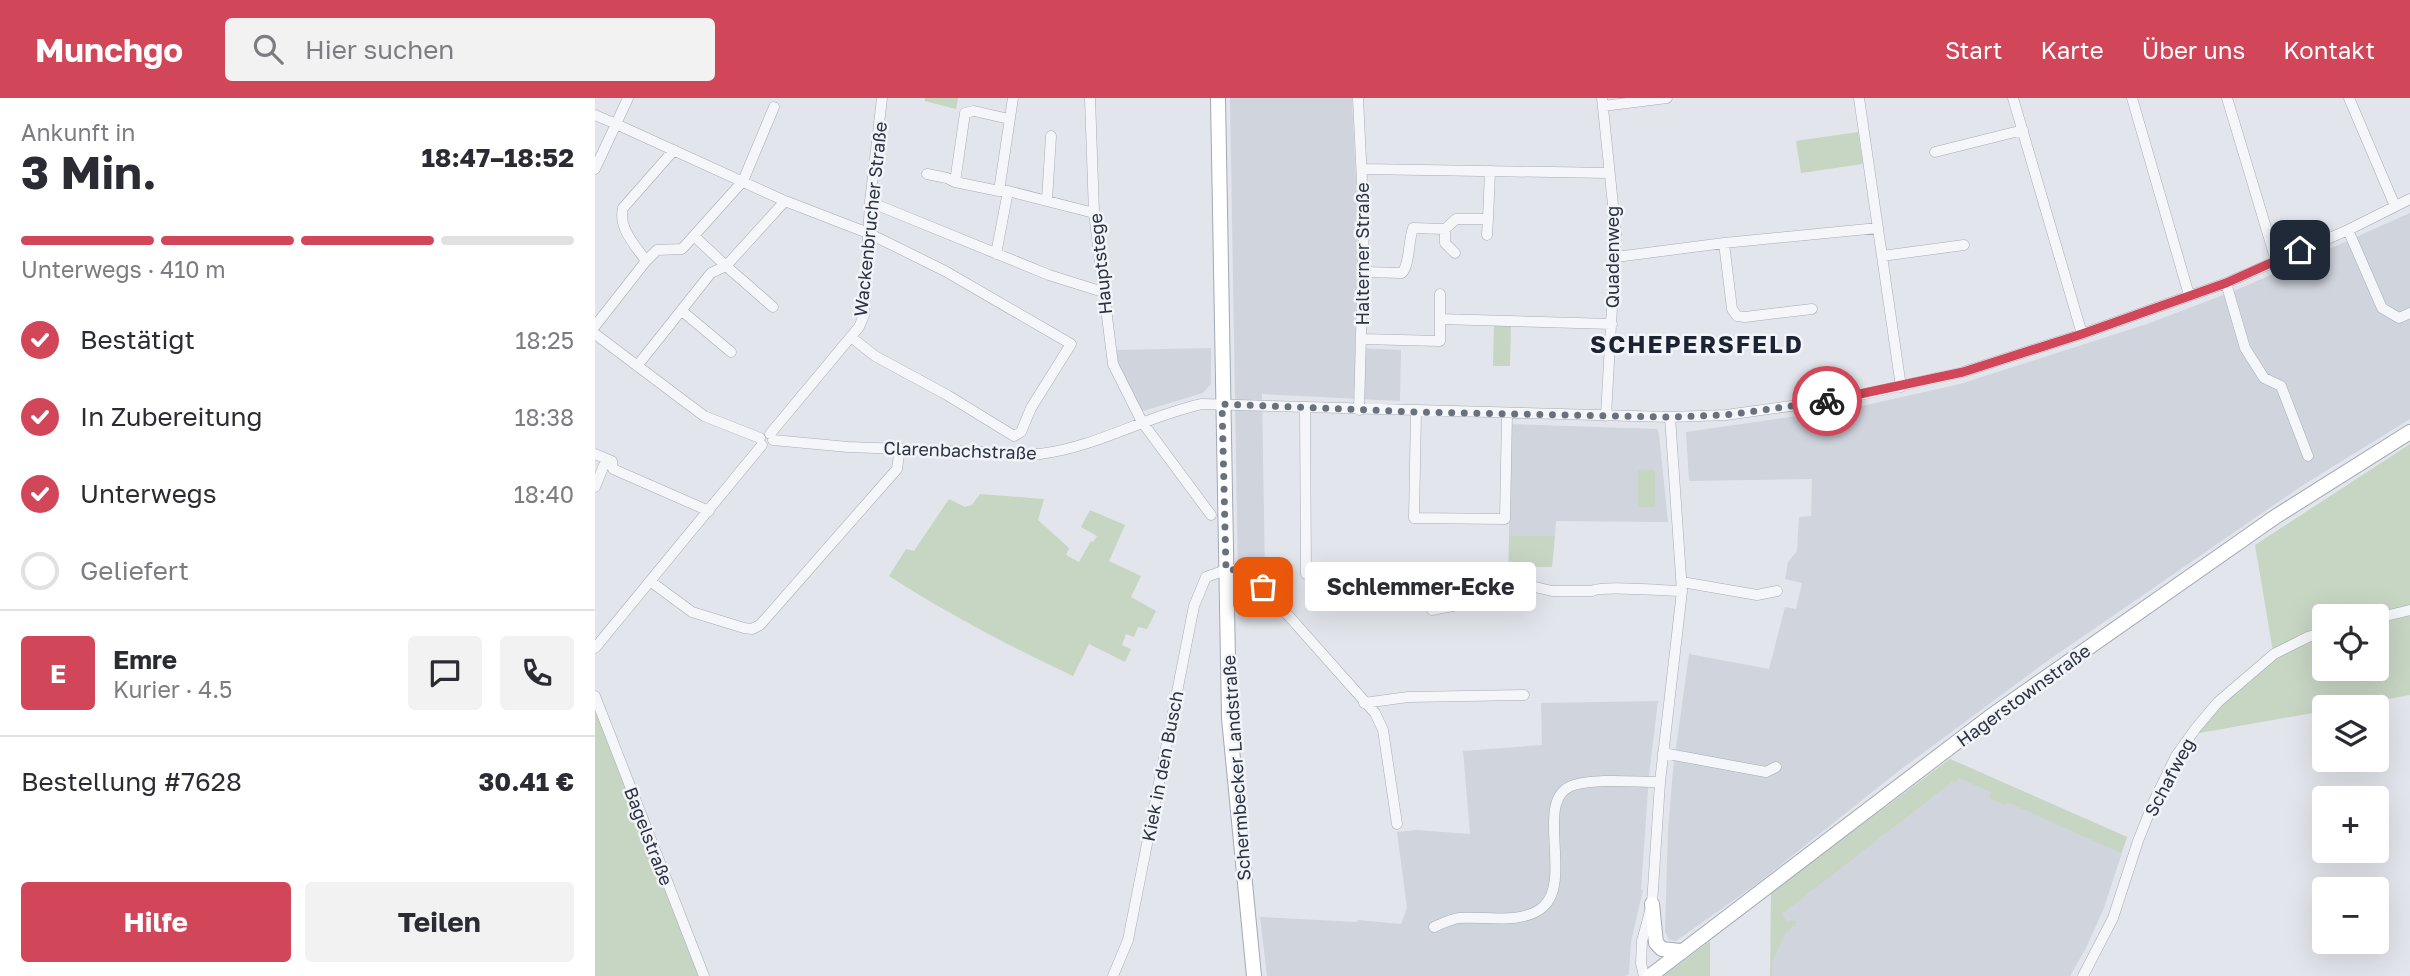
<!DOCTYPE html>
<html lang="de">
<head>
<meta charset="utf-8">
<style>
	:root { --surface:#fff; --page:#f2f2f3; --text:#2b2b33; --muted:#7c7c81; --line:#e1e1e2; --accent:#d14658 }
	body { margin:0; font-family:"Golos Text",sans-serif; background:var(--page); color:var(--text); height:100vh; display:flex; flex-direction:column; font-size:26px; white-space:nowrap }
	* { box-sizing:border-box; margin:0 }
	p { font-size:23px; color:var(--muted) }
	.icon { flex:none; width:38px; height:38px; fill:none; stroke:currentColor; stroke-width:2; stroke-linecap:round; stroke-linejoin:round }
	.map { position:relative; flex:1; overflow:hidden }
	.sheet { display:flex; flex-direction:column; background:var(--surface); width:595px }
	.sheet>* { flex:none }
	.controls { position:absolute; left:1717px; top:506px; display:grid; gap:14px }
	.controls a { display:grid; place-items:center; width:77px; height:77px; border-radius:7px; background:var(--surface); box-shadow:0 7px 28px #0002; font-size:35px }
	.pin { position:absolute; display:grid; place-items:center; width:60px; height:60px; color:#fff; margin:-30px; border-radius:14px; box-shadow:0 4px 10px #0006 }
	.courier { position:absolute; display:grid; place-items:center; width:70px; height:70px; margin:-35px; border:5px solid #d14658; border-radius:50%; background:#fff; color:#222; box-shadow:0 2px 9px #0007 }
	.bubble { position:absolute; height:49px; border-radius:7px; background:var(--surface); box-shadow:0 7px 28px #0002; font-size:23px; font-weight:700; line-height:49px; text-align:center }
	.summary em { font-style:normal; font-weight:700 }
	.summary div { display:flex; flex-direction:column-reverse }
	.summary { display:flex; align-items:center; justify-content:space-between; height:119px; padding:0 21px }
	h1 { font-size:46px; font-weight:700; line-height:52px }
	.bar { display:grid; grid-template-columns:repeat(4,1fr); gap:10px 7px; align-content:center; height:84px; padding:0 21px }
	.bar i { height:9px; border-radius:5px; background:var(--line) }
	.bar .active { background:var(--accent) }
	.bar p { grid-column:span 4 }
	.line { display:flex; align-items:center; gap:18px; padding:0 21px; border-top:2px solid var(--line) }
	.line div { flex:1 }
	.round { display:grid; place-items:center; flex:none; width:74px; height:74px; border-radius:7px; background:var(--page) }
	ol { padding:0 21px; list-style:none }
	li { display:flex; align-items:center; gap:21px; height:77px }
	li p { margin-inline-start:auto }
	li .icon { padding:7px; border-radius:50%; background:var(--accent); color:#fff; stroke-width:4 }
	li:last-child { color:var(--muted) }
	li i { width:38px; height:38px; border:4px solid var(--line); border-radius:50% }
	.cta { display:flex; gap:14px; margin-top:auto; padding:14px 21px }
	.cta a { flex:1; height:80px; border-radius:7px; background:var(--accent); color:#fff; font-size:28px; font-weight:700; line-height:80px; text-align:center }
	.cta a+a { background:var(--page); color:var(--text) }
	header { display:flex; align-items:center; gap:42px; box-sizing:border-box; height:98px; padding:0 35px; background:var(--accent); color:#fff }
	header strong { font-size:33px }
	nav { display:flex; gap:38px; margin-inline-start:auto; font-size:24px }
	.search { width:490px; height:63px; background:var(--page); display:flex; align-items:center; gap:18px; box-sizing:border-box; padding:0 24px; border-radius:7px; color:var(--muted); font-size:26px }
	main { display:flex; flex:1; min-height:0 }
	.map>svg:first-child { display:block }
	.built { fill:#d0d4dd }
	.green { fill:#c7d5c3 }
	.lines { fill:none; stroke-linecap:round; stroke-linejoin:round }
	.street-casing { stroke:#a7acb5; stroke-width:11 }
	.primary-casing { stroke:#a1a9b7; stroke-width:16 }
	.street { stroke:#f5f6f9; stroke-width:10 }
	.primary { stroke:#fff; stroke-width:14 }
	.done { stroke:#6a717e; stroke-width:7; stroke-dasharray:0 12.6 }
	.route { stroke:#d14658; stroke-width:9 }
	.labels { text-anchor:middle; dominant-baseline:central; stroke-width:5; stroke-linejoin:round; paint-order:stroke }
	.street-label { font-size:18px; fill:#2a3243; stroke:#f2f4f8 }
	.district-label { font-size:24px; font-weight:bold; letter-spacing:2px; fill:#1c2334; stroke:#f2f4f8 }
</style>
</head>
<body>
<header>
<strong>Munchgo</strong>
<div class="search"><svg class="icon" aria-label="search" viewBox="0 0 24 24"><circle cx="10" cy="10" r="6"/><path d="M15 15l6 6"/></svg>Hier suchen</div>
<nav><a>Start</a><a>Karte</a><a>Über uns</a><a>Kontakt</a></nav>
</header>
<main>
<section class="sheet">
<div class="summary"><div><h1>3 Min.</h1><p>Ankunft in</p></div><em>18:47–18:52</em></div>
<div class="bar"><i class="active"></i><i class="active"></i><i class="active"></i><i></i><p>Unterwegs · 410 m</p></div>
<ol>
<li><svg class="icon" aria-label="check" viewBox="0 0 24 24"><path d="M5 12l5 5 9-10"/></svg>Bestätigt<p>18:25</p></li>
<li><svg class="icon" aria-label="check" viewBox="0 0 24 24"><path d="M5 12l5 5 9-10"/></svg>In Zubereitung<p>18:38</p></li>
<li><svg class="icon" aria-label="check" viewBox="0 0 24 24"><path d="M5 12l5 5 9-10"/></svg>Unterwegs<p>18:40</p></li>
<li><i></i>Geliefert</li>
</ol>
<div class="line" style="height:126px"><b class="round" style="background:var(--accent);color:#fff">E</b><div><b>Emre</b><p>Kurier · 4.5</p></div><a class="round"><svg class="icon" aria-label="chat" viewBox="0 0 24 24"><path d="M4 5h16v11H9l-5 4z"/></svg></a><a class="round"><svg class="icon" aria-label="phone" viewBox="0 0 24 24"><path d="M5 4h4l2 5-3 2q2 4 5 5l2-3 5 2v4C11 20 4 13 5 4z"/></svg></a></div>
<div class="line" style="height:91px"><div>Bestellung #7628</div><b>30.41 €</b></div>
<div class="cta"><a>Hilfe</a><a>Teilen</a></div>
</section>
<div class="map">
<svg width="1815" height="878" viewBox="0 0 1815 878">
	<rect width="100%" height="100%" fill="#e2e5eb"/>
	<path class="built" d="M635,0H757L763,124L760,250L806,252L805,303L667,296L670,480H643Z
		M1815,115V321L1705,389L1448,566L1305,672L1163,785L1081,843L1074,842L1070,833L1073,732L1078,672L1094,556L1174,571L1190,509L1201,511L1207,485L1190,481L1193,464L1202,453L1204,419L1216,418L1217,381L1094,383L1091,334L1258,310L1365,286L1552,226L1644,191Z
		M616,250V286L608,295L548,313L545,312L521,266L519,252Z
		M915,326L1062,331L1064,336L1073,424L961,423L960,438H914Z
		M1063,603L1054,677L1046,792H1048L1036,844L1034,876L1030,878H672L665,819L762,824L763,822L806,826L812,810L802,734L821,732L875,736L868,653L947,647L946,605Z
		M1355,661L1532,739L1509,810L1491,850L1475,878H1177V800Z"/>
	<path class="green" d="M330,0H363L361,11L330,3Z
		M1263,34L1268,66L1206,75L1201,43Z
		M899,225L916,226L915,268H898Z
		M1815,346V509L1782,518H1729V532L1678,554L1660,447Z
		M1043,372H1060V409H1043Z
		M385,396L449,401L443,422L474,450L471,457L484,464L496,443L498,444L502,438L486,429L495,412L530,427L514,463L546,478L536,499L561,513L552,531L543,529L539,539L531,536L527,547L536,551L530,564L494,546L478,578C414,548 353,516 294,478L311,451L319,453L354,401L370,409L377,407Z
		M914,438H960L957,469H939L938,485L913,489Z
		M1815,514V597L1748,609H1729V613L1599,636L1634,597L1681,558L1729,537V570H1782V522Z
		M0,607L104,878H0Z
		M1355,661L1532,739L1526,755L1412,704L1410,707L1394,700L1396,694L1364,680L1361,685L1358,683L1187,816L1192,824L1196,822L1202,824L1200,829L1197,828L1194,834L1191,833L1177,864V878H1175L1176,794Z
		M1115,843V878H1068Z"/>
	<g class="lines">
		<g class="street-casing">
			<path id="street" d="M33,0L21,26L190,103L273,135L350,173L476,246L436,310L426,334L419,338L352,297L280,258L256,239
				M495,0L499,115L518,266L547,324L616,417
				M763,0L769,125L764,312
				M1007,0L1021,136L1011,318
				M1264,0L1306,289
				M1418,0L1487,236
				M1537,0L1594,197
				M1632,0L1681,163
				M1754,0L1800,108
				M1008,8L1072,0
				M0,17L21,26L0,71
				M1340,54L1428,32
				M768,71L1014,75
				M332,76L352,80L360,84L404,93H413L499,115
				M360,84L370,15L379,13L414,21
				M404,93L418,0
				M452,102L456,38
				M275,104L454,177L508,194
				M850,131V145L860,155
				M1753,132L1787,210L1804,220L1815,215
				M892,137L893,121
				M99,138L131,168L190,103
				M1129,145L1137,211L1142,218L1150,219L1217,211
				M401,156L413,93
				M1287,158L1369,147
				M1021,159L1129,145L1283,130
				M51,163C40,147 23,130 28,110L79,52
				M768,174L807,175C815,166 813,144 818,130L850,131L861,121H893L895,73
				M1631,185L1650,250L1669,280L1686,288L1713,358
				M87,213L136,254
				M845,221V196
				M0,228L51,163L62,152L87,151L148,83L179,9
				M0,236L109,318L165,340
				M766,241L845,243V221L1017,226
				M42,268L116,175L131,168L178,209
				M710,310L711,476
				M821,314L819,420L910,421L912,316
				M175,336L264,229L269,217L275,104L287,0
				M178,342L253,349L445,356C502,349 551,318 607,306L1075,319L1131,317L1247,301L1368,274L1487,236L1631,185L1753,132L1815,101
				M0,356L17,363L18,371L114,413
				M0,389L9,367
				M55,483L97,514L149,530L157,531L165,527L302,371L305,350
				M1087,484L1162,497L1182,493
				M837,512L904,499L920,491L940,489L957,493H997C1006,487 1071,493 1087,493
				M1782,520L1815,512
				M0,550L167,347
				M0,598L109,878
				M769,605L813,599L929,597
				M1068,655L1171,674L1181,669
				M839,829C847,826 855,821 864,820C890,818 927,827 948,809C979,782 937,699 979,687C1005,680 1038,684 1065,684
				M518,878L533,842L599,508L611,479L631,472L652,471L780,615L788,632L802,726
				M1049,878L1046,865L1047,843L1057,806L1065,684L1087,493L1075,319
				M1488,878L1518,820L1543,743L1559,703L1581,658L1601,630L1623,604L1679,556L1713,539L1729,534"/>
		</g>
		<g class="primary-casing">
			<path id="primary" d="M623,0L634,620L659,878
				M1057,806L1061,845L1067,851L1085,853
				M1055,878L1396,618L1680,419L1815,334"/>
		</g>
		<use href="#street" class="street"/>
		<use href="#primary" class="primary"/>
	</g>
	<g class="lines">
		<path class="done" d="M668,489L652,471L631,472L627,306L821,314L1075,319L1131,317L1232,303"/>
		<path class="route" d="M1232,303L1368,274L1487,236L1631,185L1705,152"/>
	</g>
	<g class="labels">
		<g class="street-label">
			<text transform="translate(275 121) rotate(-84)">Wackenbrucher Straße</text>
			<text transform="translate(767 156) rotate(-90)">Halterner Straße</text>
			<text transform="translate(1017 159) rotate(-90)">Quadenweg</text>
			<text transform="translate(505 166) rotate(-96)">Hauptstege</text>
			<text transform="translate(365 352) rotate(2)">Clarenbachstraße</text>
			<text transform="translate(1428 597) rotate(-36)">Hagerstownstraße</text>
			<text transform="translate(567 668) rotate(-79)">Kiek in den Busch</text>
			<text transform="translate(641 670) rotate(-94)">Schermbecker Landstraße</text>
			<text transform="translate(1574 679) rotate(-62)">Schafweg</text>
			<text transform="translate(54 738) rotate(69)">Bagelstraße</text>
		</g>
		<g class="district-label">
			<text x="1102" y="245">SCHEPERSFELD</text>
		</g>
	</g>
</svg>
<div class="controls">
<a><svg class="icon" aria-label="locate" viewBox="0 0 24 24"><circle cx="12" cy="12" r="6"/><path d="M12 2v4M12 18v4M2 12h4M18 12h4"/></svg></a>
<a><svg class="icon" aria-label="layers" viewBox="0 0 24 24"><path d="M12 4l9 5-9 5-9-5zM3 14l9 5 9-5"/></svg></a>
<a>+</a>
<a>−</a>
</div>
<div class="pin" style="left:668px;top:489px;background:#ea580c"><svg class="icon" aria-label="bag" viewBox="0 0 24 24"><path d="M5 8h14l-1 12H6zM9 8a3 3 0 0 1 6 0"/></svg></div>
<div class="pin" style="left:1705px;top:152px;background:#1f2937"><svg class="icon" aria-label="home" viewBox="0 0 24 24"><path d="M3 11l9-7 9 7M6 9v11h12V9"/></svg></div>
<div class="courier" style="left:1232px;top:303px"><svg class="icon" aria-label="bike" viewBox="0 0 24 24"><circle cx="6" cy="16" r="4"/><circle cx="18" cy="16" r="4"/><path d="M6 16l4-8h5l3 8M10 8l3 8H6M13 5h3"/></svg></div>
<div class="bubble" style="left:710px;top:464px;width:231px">Schlemmer-Ecke</div>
</div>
</main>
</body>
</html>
